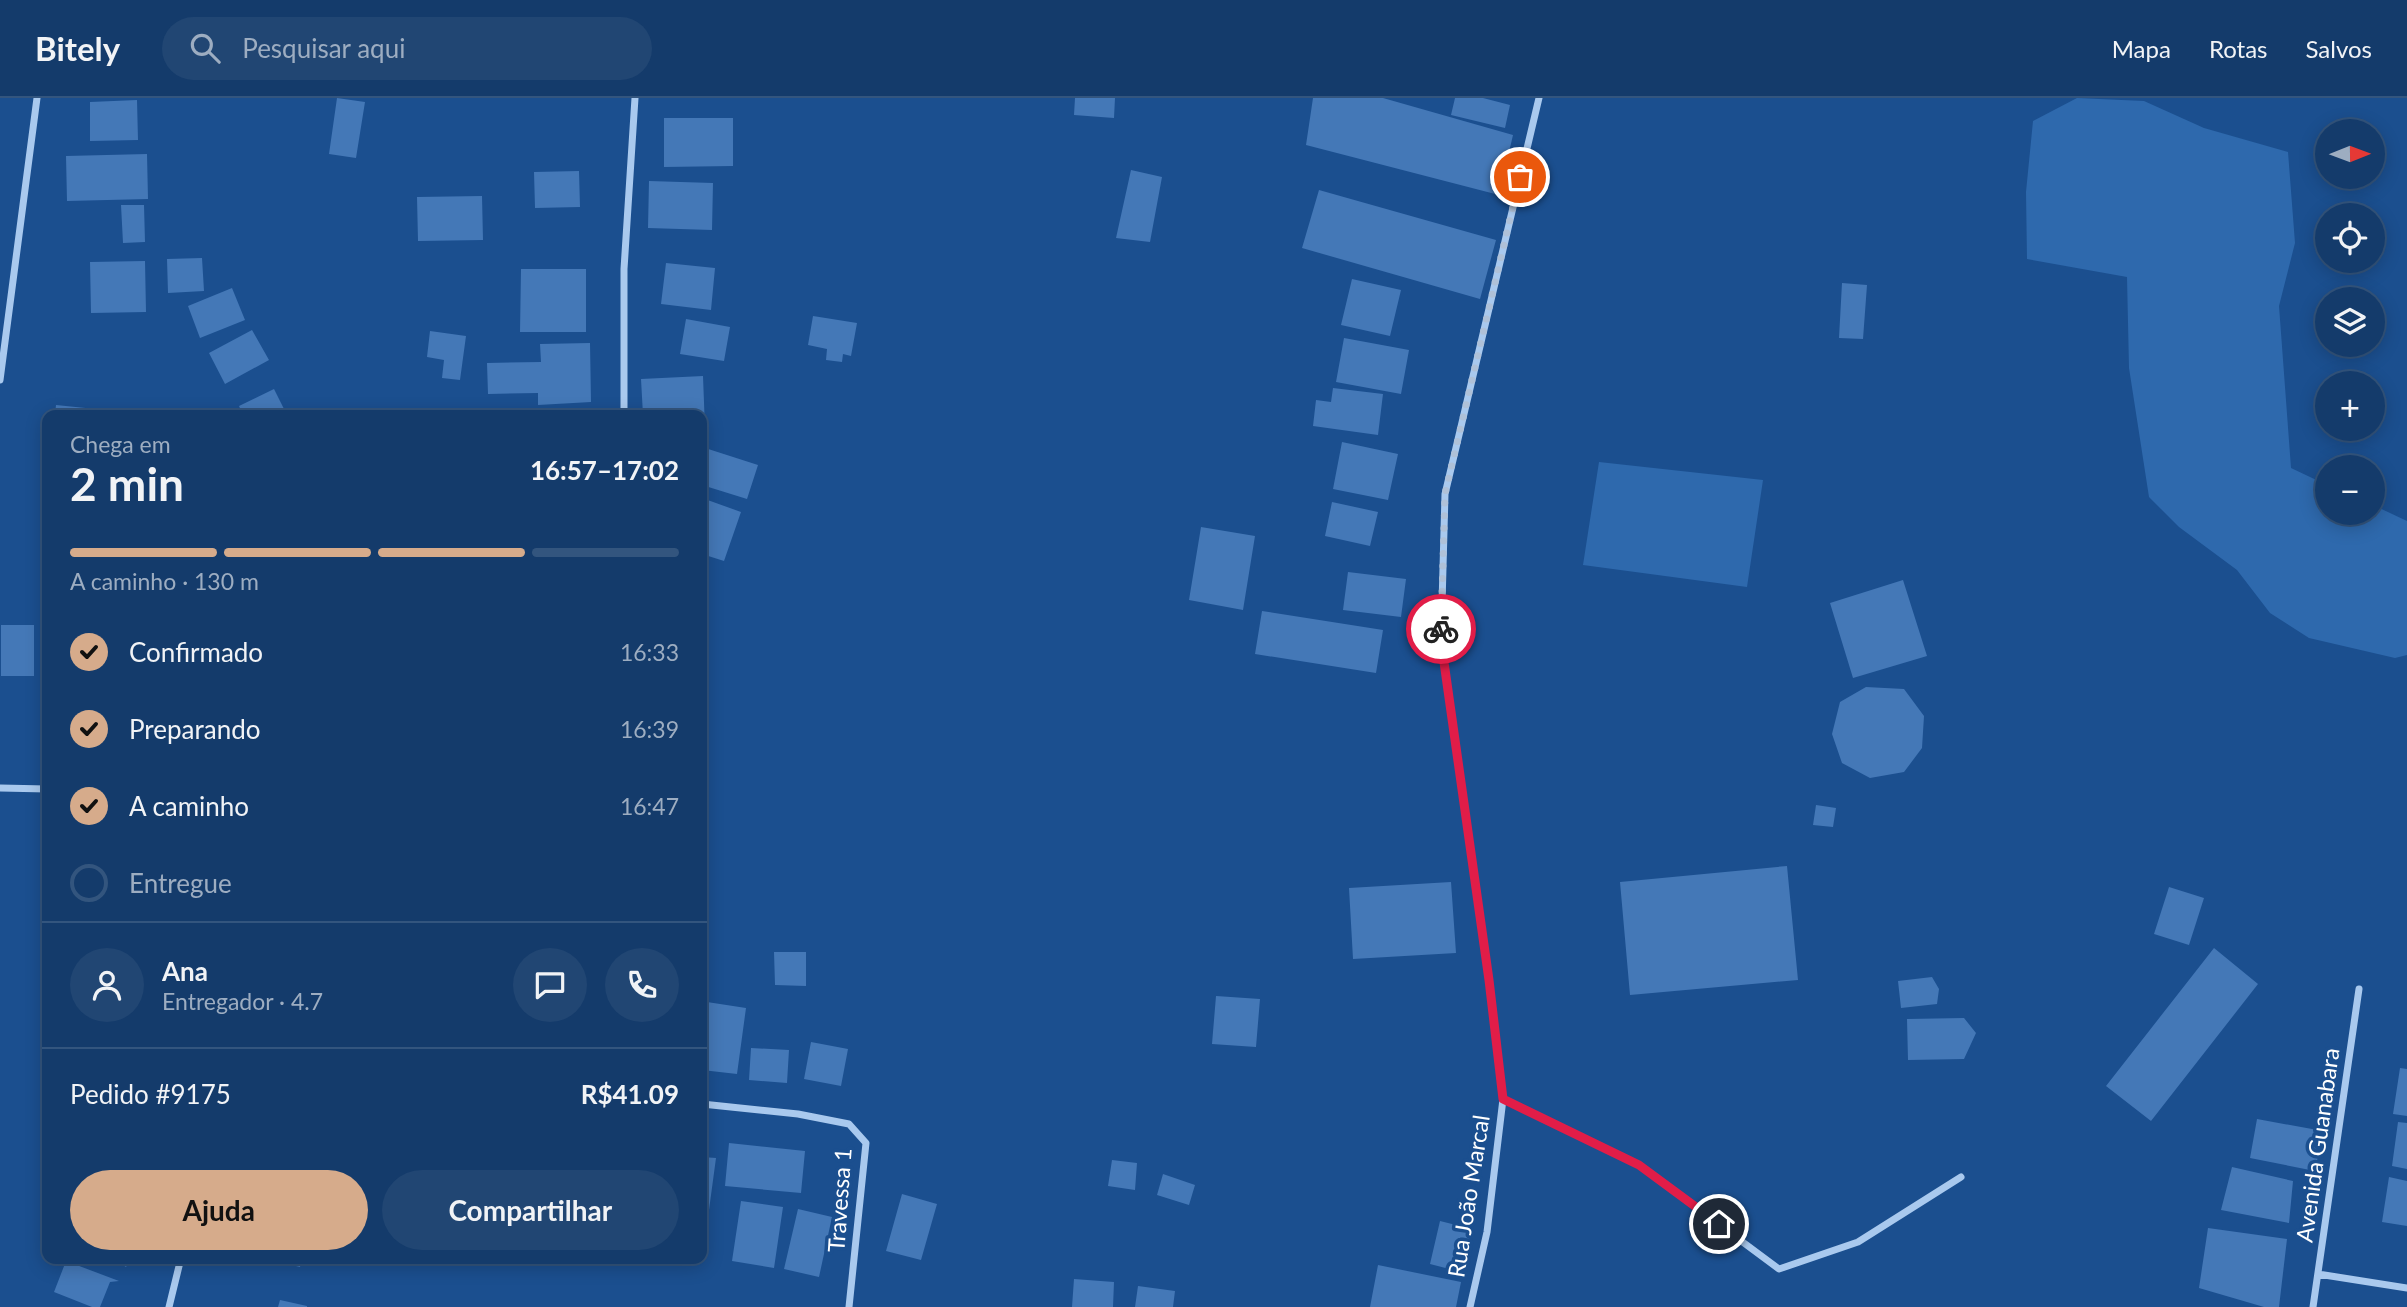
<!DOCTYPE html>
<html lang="pt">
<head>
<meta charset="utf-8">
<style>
	:root { --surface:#143b6b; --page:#214673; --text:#f1f3f6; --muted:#9dadc1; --line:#33557e; --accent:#d6ab8b }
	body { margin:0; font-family:Lato,sans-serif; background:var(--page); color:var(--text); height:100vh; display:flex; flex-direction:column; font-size:26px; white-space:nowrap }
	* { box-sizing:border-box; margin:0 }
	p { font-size:23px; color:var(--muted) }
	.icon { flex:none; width:38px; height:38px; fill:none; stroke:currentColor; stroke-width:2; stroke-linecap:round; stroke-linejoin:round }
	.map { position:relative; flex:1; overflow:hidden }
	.side { position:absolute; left:42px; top:312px; width:665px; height:854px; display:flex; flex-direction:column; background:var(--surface); border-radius:14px; box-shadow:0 4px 18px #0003,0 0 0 2px var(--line) }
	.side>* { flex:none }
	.needle { width:46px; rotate:89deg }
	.controls { position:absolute; left:2315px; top:21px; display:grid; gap:14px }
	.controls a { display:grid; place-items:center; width:70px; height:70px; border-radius:50%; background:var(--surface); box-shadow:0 4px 18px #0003,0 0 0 2px var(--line); font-size:35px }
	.pin { position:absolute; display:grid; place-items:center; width:60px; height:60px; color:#fff; margin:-30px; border:4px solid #fff; border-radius:50%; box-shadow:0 2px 7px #0007 }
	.courier { position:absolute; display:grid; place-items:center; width:70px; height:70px; margin:-35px; border:5px solid #e11d48; border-radius:50%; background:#fff; color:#222; box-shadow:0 2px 9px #0007 }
	.summary em { font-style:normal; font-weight:700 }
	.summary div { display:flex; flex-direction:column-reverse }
	.summary { display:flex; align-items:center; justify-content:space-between; height:119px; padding:0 28px }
	h1 { font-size:46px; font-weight:700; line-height:52px }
	.bar { display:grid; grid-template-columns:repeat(4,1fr); gap:10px 7px; align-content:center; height:84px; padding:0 28px }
	.bar i { height:9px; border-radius:5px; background:var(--line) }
	.bar .active { background:var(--accent) }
	.bar p { grid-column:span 4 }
	.line { display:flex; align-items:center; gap:18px; padding:0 28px; border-top:2px solid var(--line) }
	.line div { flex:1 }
	.round { display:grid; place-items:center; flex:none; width:74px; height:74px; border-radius:37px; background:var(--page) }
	ol { padding:0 28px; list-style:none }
	li { display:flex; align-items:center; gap:21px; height:77px }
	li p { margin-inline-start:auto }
	li .icon { padding:7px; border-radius:50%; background:var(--accent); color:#111; stroke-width:4 }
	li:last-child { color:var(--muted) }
	li i { width:38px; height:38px; border:4px solid var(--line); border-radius:50% }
	.cta { display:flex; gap:14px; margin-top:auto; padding:14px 28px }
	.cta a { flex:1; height:80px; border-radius:42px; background:var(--accent); color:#111; font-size:28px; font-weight:700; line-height:80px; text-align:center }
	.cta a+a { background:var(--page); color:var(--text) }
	header { display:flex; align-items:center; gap:42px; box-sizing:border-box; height:98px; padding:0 35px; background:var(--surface); border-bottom:2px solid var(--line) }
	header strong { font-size:33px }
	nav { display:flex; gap:38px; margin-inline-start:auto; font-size:24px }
	.search { width:490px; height:63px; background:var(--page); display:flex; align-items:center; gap:18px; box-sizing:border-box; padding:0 24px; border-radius:38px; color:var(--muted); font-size:26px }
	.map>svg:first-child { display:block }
	.green { fill:#2e69ad }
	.building { fill:#4478b7 }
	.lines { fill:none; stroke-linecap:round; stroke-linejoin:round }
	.street { stroke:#a9c9ee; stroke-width:7 }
	.done { stroke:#afc1d8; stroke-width:7; stroke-dasharray:0 12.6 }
	.route { stroke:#e11d48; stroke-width:9 }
	.labels { text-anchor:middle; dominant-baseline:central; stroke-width:7; stroke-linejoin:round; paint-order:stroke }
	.street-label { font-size:23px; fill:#fff; stroke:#1b4f8f }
</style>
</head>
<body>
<header>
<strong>Bitely</strong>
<div class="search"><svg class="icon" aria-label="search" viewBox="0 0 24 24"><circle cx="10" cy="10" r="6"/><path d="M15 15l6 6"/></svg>Pesquisar aqui</div>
<nav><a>Mapa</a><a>Rotas</a><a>Salvos</a></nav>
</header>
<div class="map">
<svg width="2407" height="1209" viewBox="0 0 2407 1209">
	<rect width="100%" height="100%" fill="#1b4f8f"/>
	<path class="green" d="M2077,0L2144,3L2204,30L2288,54L2295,145L2279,208L2291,370L2327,387L2328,415H2373V407L2407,423V557L2395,560L2309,540L2270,515L2237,472L2179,429L2149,399L2129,270L2127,179L2027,161L2026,94L2033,23Z
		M1599,364L1763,382L1747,489L1583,467Z"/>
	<path class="building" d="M337,0L365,4L356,60L329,56Z
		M1075,0H1115L1114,20L1074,17Z
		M1313,0H1383L1513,37L1499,97L1306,47Z
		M1455,0H1483L1510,7L1505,30L1451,17Z
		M137,2L138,42L90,43V4Z
		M664,20H733V68L664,69Z
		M147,56L148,101L67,103L66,58Z
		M1131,72L1162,79L1150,144L1116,140Z
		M579,73L580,109L535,110L534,74Z
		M649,83L713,85L712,132L648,130Z
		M1319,92L1496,142L1480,201L1302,150Z
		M482,98L483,142L418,143L417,99Z
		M121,107H144L145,144L123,145Z
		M202,160L204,193L168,195L167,161Z
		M145,163L146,214L91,215L90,164Z
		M666,165L715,170L711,212L661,206Z
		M521,171H586V234H520Z
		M1352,181L1401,192L1390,238L1341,227Z
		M1842,185L1867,187L1863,241L1839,240Z
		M232,190L245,222L200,240L188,208Z
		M813,218L857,225L851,258L843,256L842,264L826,262L827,251L808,247Z
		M686,221L730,229L724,263L680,256Z
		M252,232L269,262L225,286L209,255Z
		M430,233L466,238L460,282L442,280L444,262L427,259Z
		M1344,240L1409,252L1401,296L1336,284Z
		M590,245L591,304L538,307V295L488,296L487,265L541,264L540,246Z
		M703,278L705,331L702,332V317H643L641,281Z
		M1333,290L1383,296L1378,337L1313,328L1316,302L1331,304Z
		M274,291L287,317H243L239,308Z
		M56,307L115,313V317H55Z
		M1342,344L1398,356L1388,402L1333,391Z
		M702,349L758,367L747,401L702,387Z
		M702,400L741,414L724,463L702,456Z
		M1332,404L1378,414L1370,448L1325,438Z
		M1201,429L1255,438L1243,512L1189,502Z
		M1348,474L1406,481L1401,519L1343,512Z
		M1903,482L1927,558L1853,580L1830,505Z
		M1262,513L1383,532L1376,575L1255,556Z
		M1,527H34V578H1Z
		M1866,589L1904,591L1924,618L1922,650L1904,674L1870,680L1842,665L1832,636L1840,604Z
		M1816,707L1836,710L1833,729L1813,727Z
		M1787,768L1798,882L1630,897L1620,784Z
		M1451,784L1456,855L1353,861L1349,790Z
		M2169,789L2204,800L2189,847L2154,836Z
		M2214,850L2258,886L2151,1023L2106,988Z
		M774,854H806V888L775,887Z
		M1932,879L1939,891L1937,906L1901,910L1898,883Z
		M1216,898L1260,901L1256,949L1212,946Z
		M707,904L746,910L737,976L702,972V939Z
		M1964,920L1976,935L1964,961L1908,962L1907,921Z
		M811,944L848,951L841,988L804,981Z
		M751,950L789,952L787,985L749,982Z
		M2400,970L2407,971V1018L2393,1016Z
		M2257,1021L2323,1033L2315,1073L2250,1060Z
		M2398,1024L2407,1025V1071L2392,1068Z
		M729,1045L805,1053L801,1095L725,1088Z
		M702,1059L716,1060L704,1149H702Z
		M1112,1062L1137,1065L1135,1092L1108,1088Z
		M2232,1069L2293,1083L2289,1125L2221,1112Z
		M1163,1076L1195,1087L1189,1107L1157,1097Z
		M2389,1079L2407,1083V1128L2382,1124Z
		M902,1096L937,1106L921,1162L886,1153Z
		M741,1103L783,1109L774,1170L732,1163Z
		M798,1111L832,1119L819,1179L784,1171Z
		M1440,1123L1472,1131L1461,1174L1430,1166Z
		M2208,1130L2287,1141L2279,1209H2264L2199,1190Z
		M112,1160H132L126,1169Z
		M263,1160H302L300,1169Z
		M66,1163L119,1183L110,1184L100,1209H92L54,1194Z
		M1378,1167L1461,1184L1456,1209H1370Z
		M1074,1181L1114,1184L1113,1209H1072Z
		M1138,1188L1175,1193L1173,1209H1135Z
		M280,1202L307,1208V1209H278Z"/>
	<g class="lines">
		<path class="street" d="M0,282L37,0
			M624,317V171L635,0
			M0,690L47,691
			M1503,1001L1639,1067L1779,1171L1858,1144L1961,1079
			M702,1006L798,1016L849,1026L866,1045L849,1209
			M2318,1176L2407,1190
			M169,1209L181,1160
			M1470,1209L1487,1134L1503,1001L1489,882L1441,543L1445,396L1539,0
			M2313,1209L2359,891"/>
	</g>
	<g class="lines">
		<path class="done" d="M1441,531L1445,396L1520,79"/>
		<path class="route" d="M1441,531V543L1489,882L1503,1001L1639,1067L1719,1126"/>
	</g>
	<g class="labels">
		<g class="street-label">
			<text transform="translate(2317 1047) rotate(-82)">Avenida Guanabara</text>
			<text transform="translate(1468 1098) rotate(-81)">Rua João Marcal</text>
			<text transform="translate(839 1102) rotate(-86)">Travessa 1</text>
		</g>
	</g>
</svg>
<div class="controls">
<a><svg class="needle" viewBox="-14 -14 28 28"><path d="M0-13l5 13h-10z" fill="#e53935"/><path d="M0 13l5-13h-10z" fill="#9dadc1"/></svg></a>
<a><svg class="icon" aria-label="locate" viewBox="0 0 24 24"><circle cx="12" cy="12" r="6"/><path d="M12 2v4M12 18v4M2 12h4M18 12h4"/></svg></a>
<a><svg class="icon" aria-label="layers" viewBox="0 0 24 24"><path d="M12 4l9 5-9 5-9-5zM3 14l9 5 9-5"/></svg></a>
<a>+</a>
<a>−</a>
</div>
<div class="pin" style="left:1520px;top:79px;background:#ea580c"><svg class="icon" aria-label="bag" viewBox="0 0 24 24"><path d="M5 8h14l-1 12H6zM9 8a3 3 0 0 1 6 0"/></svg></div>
<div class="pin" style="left:1719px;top:1126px;background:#1f2937"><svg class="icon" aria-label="home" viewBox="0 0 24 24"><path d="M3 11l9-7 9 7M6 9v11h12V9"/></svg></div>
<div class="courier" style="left:1441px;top:531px"><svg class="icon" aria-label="bike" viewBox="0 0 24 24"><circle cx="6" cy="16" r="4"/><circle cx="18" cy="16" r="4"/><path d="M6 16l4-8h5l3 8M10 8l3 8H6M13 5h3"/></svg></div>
<section class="side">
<div class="summary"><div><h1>2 min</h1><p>Chega em</p></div><em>16:57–17:02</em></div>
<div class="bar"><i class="active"></i><i class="active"></i><i class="active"></i><i></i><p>A caminho · 130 m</p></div>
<ol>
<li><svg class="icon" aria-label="check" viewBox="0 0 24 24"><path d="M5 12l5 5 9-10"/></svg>Confirmado<p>16:33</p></li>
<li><svg class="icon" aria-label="check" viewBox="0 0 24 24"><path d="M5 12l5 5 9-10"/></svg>Preparando<p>16:39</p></li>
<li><svg class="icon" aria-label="check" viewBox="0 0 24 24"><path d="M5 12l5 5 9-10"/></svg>A caminho<p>16:47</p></li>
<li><i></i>Entregue</li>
</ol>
<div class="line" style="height:126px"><a class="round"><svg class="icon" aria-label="person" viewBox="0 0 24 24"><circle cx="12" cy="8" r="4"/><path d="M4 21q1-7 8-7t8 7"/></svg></a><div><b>Ana</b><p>Entregador · 4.7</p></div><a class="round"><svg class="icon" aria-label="chat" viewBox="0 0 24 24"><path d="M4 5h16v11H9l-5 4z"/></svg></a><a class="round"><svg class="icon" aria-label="phone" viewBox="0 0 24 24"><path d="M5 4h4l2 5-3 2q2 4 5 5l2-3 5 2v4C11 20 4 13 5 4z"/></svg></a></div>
<div class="line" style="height:91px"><div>Pedido #9175</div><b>R$41.09</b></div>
<div class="cta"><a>Ajuda</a><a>Compartilhar</a></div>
</section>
</div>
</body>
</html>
